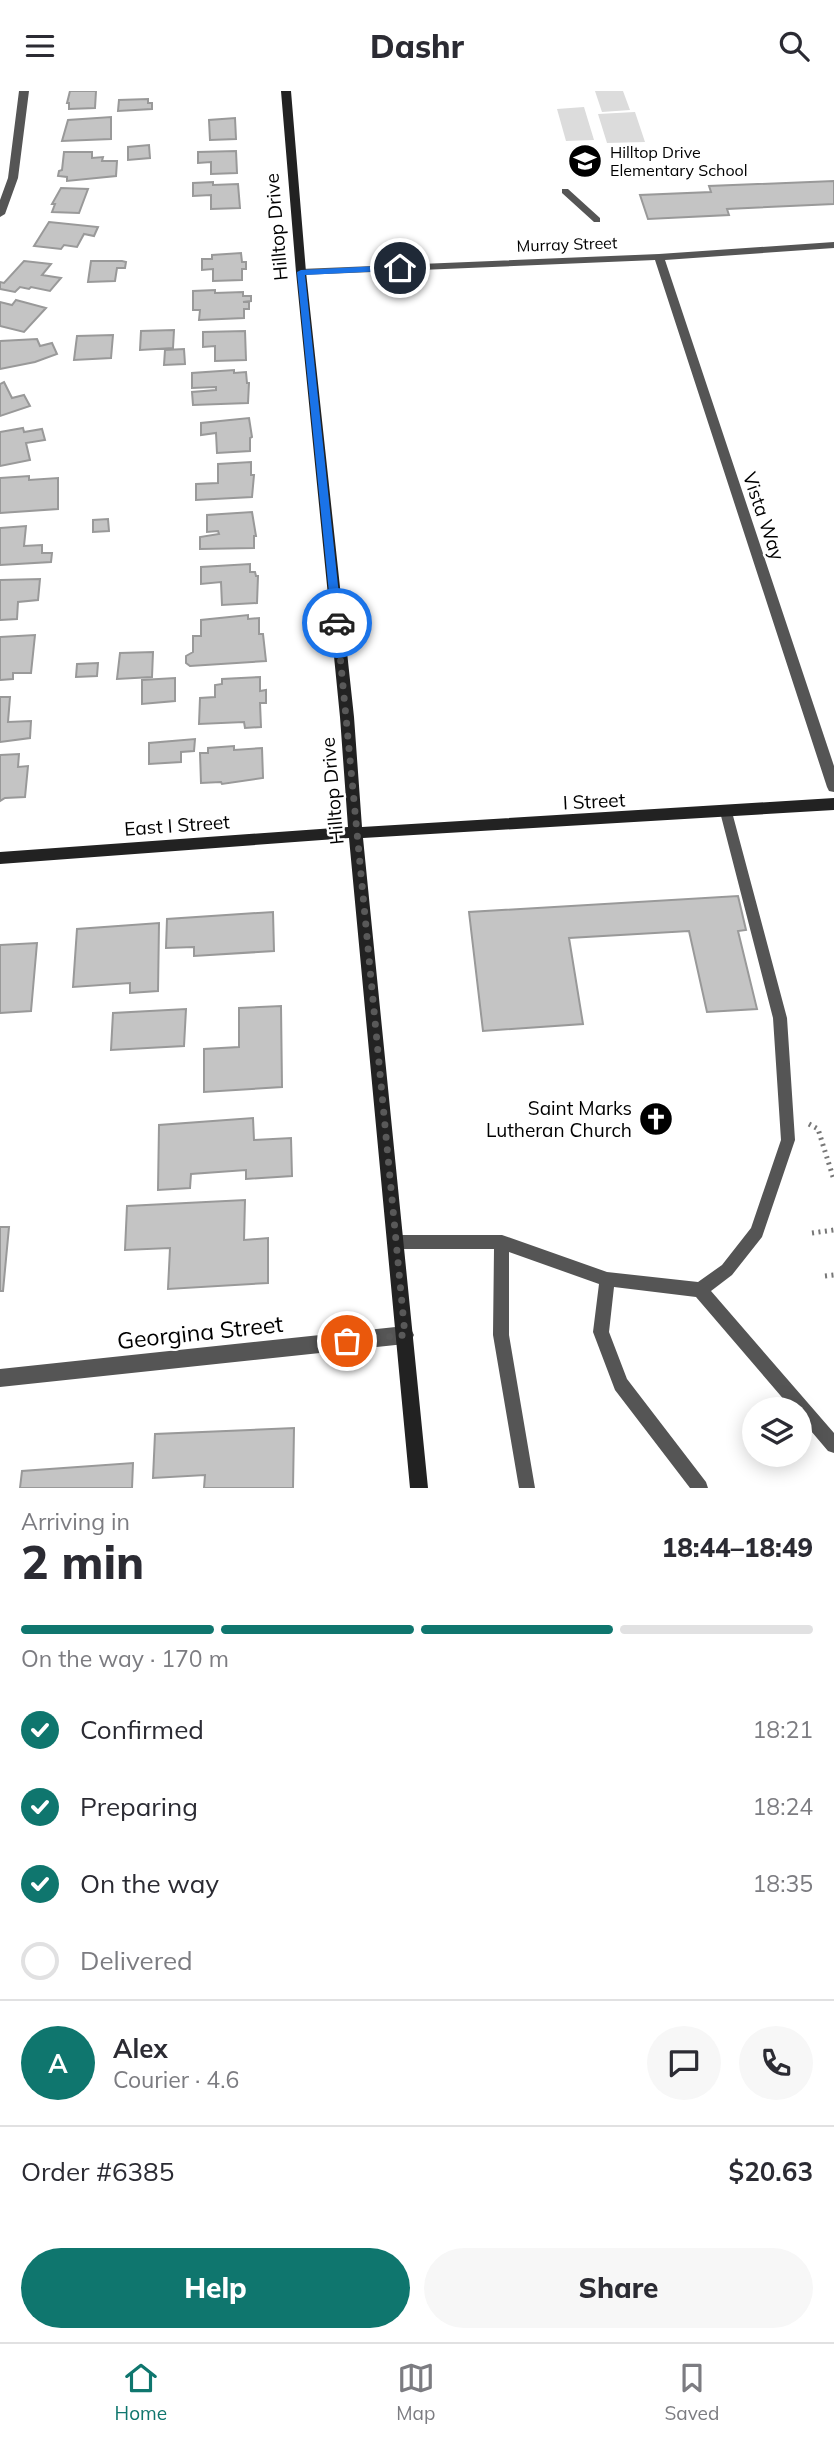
<!DOCTYPE html>
<html lang="en">
<head>
<meta charset="utf-8">
<style>
	:root { --surface:#fff; --page:#f7f7f7; --text:#2b2b33; --muted:#7c7c81; --line:#e1e1e2; --accent:#0f766e }
	body { margin:0; font-family:Mulish,sans-serif; background:var(--page); color:var(--text); height:100vh; display:flex; flex-direction:column; font-size:26px; white-space:nowrap }
	* { box-sizing:border-box; margin:0 }
	p { font-size:23px; color:var(--muted) }
	.icon { flex:none; width:38px; height:38px; fill:none; stroke:currentColor; stroke-width:2; stroke-linecap:round; stroke-linejoin:round }
	.map { position:relative; height:1397px; overflow:hidden }
	.details { display:flex; flex-direction:column; background:var(--surface); flex:1 }
	.details>* { flex:none }
	.controls { position:absolute; left:742px; top:1306px; display:grid; gap:14px }
	.controls a { display:grid; place-items:center; width:70px; height:70px; border-radius:50%; background:var(--surface); box-shadow:0 4px 18px #0003; font-size:35px }
	.pin { position:absolute; display:grid; place-items:center; width:60px; height:60px; color:#fff; margin:-30px; border:4px solid #fff; border-radius:50%; box-shadow:0 2px 7px #0007 }
	.courier { position:absolute; display:grid; place-items:center; width:70px; height:70px; margin:-35px; border:5px solid #1a73e8; border-radius:50%; background:#fff; color:#222; box-shadow:0 2px 9px #0007 }
	.headline em { font-style:normal; font-weight:800 }
	.headline div { display:flex; flex-direction:column-reverse }
	.headline { display:flex; align-items:center; justify-content:space-between; height:119px; padding:0 21px }
	h1 { font-size:46px; font-weight:800; line-height:52px }
	.bar { display:grid; grid-template-columns:repeat(4,1fr); gap:10px 7px; align-content:center; height:84px; padding:0 21px }
	.bar i { height:9px; border-radius:5px; background:var(--line) }
	.bar .selected { background:var(--accent) }
	.bar p { grid-column:span 4 }
	.line { display:flex; align-items:center; gap:18px; padding:0 21px; border-top:2px solid var(--line) }
	.line div { flex:1 }
	.round { display:grid; place-items:center; flex:none; width:74px; height:74px; border-radius:37px; background:var(--page) }
	ol { padding:0 21px; list-style:none }
	li { display:flex; align-items:center; gap:21px; height:77px }
	li p { margin-inline-start:auto }
	li .icon { padding:7px; border-radius:50%; background:var(--accent); color:#fff; stroke-width:4 }
	li:last-child { color:var(--muted) }
	li i { width:38px; height:38px; border:4px solid var(--line); border-radius:50% }
	.cta { display:flex; gap:14px; margin-top:auto; padding:14px 21px }
	.cta a { flex:1; height:80px; border-radius:42px; background:var(--accent); color:#fff; font-size:28px; font-weight:800; line-height:80px; text-align:center }
	.cta a+a { background:var(--page); color:var(--text) }
	header { display:flex; justify-content:space-between; align-items:center; height:91px; padding:0 21px; background:var(--surface); font-size:32px; font-weight:800 }
	.tab-bar { display:flex; justify-content:space-around; align-items:center; height:98px; border-top:2px solid var(--line); background:var(--surface); font-size:19px; color:var(--muted) }
	.tab-bar a { display:grid; justify-items:center; gap:4px }
	.tab-bar .selected { color:var(--accent) }
	.map>svg:first-child { display:block }
	.green { fill:#dcdcdc }
	.building { fill:#c4c4c4; stroke:#999; stroke-width:2 }
	.lines { fill:none; stroke-linecap:round; stroke-linejoin:round }
	.path { stroke:#777; stroke-width:5; stroke-dasharray:2 4.5; stroke-linecap:butt }
	.lane { fill:#555; fill-rule:evenodd }
	.street { fill:#555; fill-rule:evenodd }
	.secondary { fill:#222; fill-rule:evenodd }
	.route { fill:#1a73e8 }
	.done { stroke:#595959; stroke-width:7; stroke-dasharray:0 12.6 }
	.labels { text-anchor:middle; dominant-baseline:central; stroke-width:5; stroke-linejoin:round; paint-order:stroke }
	.far-poi-label { font-size:16px; fill:#000; stroke:#fff; text-anchor:start }
	.far-street-label { font-size:16px; fill:#000; stroke:#fff }
	.street-label { font-size:19px; fill:#000; stroke:#fff }
	.poi-label { font-size:19px; fill:#000; stroke:#fff; text-anchor:end }
	.near-street-label { font-size:23px; fill:#000; stroke:#fff }
</style>
</head>
<body>
<header><svg class="icon" aria-label="menu" viewBox="0 0 24 24"><path d="M4 6h16M4 12h16M4 18h16"/></svg>Dashr<svg class="icon" aria-label="search" viewBox="0 0 24 24"><circle cx="10" cy="10" r="6"/><path d="M15 15l6 6"/></svg></header>
<div class="map">
<svg width="834" height="1397" viewBox="0 0 834 1397">
	<rect width="100%" height="100%" fill="#fff"/>
	<path class="green" d="M595,0H623L630,19L602,21Z
		M584,16L594,49L566,50L557,18Z
		M635,21L645,51L607,52L598,23Z"/>
	<path class="building" d="M70,0H96L95,17L69,18V12H67Z
		M148,8V12H152V18L118,20L119,9Z
		M111,26V48L62,50L68,29Z
		M235,27L236,48L210,49L209,29Z
		M149,54L150,67L128,69V56Z
		M236,60L237,82L211,83V71L198,72V61Z
		M64,61H92V67L103,66L102,70H117L116,85L67,90V86L58,85L59,80L62,79Z
		M834,90V113L727,118L729,124L648,128L640,104L711,101L709,95Z
		M213,91V94L238,93L240,117L211,118V104L193,105V92Z
		M61,97L88,98L79,122L52,121L55,113H52Z
		M49,131L98,136L94,145L84,143L77,156L64,154L61,158L34,155Z
		M241,162L242,171H246V178H242V189L213,190V178L202,179V168H212V164Z
		M24,170L51,173L42,184L61,187L50,200L31,196L29,198L20,196L15,201L0,198V191L4,192Z
		M91,170H122L126,171L125,177H117L115,190L88,191Z
		M215,199V202L243,201V205H251V210L243,211H249V218H244V227L199,229L200,219H193V200Z
		M16,209L46,217L24,241L0,235V211L12,214Z
		M174,239L173,257L140,259L141,240Z
		M245,240L246,269L215,270V255L203,256V241Z
		M113,244L111,267L74,269L77,245Z
		M37,248L40,255L52,252L57,263L35,271L0,278V250Z
		M184,258L185,273L164,274L165,259Z
		M234,279V282L246,281L247,292H249L248,312L193,314L192,301L216,299V296L192,297V282Z
		M4,291L12,307L24,304L30,315L0,325V293Z
		M249,327L252,346L250,347V360L217,362L216,342L201,344V332Z
		M23,337L24,341L42,338L45,349L26,352L30,369L0,375V341Z
		M251,371V384H254L252,406L196,409V393L218,392V373Z
		M29,385V389L58,387V418L0,422V387Z
		M252,421L256,445H254V457L200,458V446L219,443L218,440L207,441V424Z
		M108,428L109,440L93,441V429Z
		M26,435L24,455L42,454V462H52L51,471L0,474V437Z
		M250,473V481H255L256,485H258L257,512L222,514L221,491L201,493V476Z
		M40,488L38,509L18,511L17,528L0,529V489Z
		M248,524V528L259,527V543H263L266,570L190,575L186,572V565L193,561V545H201V529Z
		M35,544L31,582H13V588L0,589V546Z
		M153,561L152,586L117,588L120,562Z
		M98,572L97,585L76,586L77,573Z
		M260,586V600L266,599V612H260L261,636L245,637L244,631L199,633L200,607L215,606V594L222,593V588Z
		M175,587V610L142,613V589Z
		M0,606H10L8,631L31,630L30,647L0,651Z
		M195,648L194,660L181,661V671L149,673V652Z
		M234,655V659L262,657L263,687L222,693L221,691L201,692L200,662H208V657Z
		M19,663L18,676L28,675L25,706L5,707L0,710V664Z
		M738,805L746,839L738,840L757,918L707,921L689,840L569,847L583,933L483,940L469,821Z
		M273,821L274,860L194,865V856L166,857L167,828Z
		M159,832L158,900L130,902V892L73,896L77,838Z
		M37,852L31,920L0,922V854Z
		M281,915L282,996L204,1001V958L239,956V917Z
		M186,918L184,955L111,959L113,922Z
		M253,1027L254,1049L291,1047L292,1085L246,1088V1079L191,1083L190,1097L158,1099L159,1034Z
		M245,1109L244,1149L268,1147V1192L168,1198L170,1157L125,1159L127,1115Z
		M0,1136H9L3,1200H0Z
		M294,1337L293,1397H204L205,1384L153,1387L155,1343Z
		M133,1372L132,1397H20L22,1380Z"/>
	<g class="lines">
		<path class="path" d="M809,1033L818,1038L834,1089
			M812,1142L834,1139
			M825,1185L834,1184"/>
		<path class="lane" d="M562,98H568L600,127V131H594L562,102Z
			M726,716L730,718L732,721L787,927L795,1049L762,1146L732,1184L711,1200L834,1342V1362L828,1360L800,1327V1318H792L696,1206L614,1196L609,1241L627,1288L706,1391L708,1397H690L615,1299L593,1241L599,1193L509,1161V1244L535,1397H519L493,1244L494,1158H396L391,1156L388,1151L391,1146L396,1144H502L607,1181L698,1191L722,1174L751,1137L781,1049L773,927L720,721L722,718Z"/>
		<path class="street" d="M19,0H29L18,87L5,123L0,126V109L8,87Z
			M834,151V157L665,169L834,675V701L829,700L827,696L655,169L301,184L296,181L301,178L659,163Z
			M405,1235L411,1238L414,1244L411,1250L405,1253L0,1296V1278Z"/>
		<path class="secondary" d="M281,0H291L306,181L354,626L362,736L834,707V719L363,747L428,1397H410L349,747L0,773V761L348,736L340,626L296,181Z"/>
	</g>
	<path class="route" d="M400,174L403,179L305,184L342,532L337,536L332,532L297,181L301,179Z"/>
	<g class="lines">
		<path class="done" d="M337,532L405,1244L347,1250"/>
	</g>
	<defs>
		<g id="school-disc" transform="scale(1.75)"><circle r="9.5" fill="#000" stroke="#fff"/><path d="M0-5L7-2L0 1L-7-2ZM-4 1L0 2.5L4 1V4Q0 6-4 4Z" fill="#fff"/></g>
		<g id="church-disc" transform="scale(1.75)"><circle r="9.5" fill="#000" stroke="#fff"/><path d="M-1.2-6h2.4v3.5h3.3v2.4h-3.3V6h-2.4V-.1h-3.3v-2.4h3.3Z" fill="#fff"/></g>
	</defs>
	<g fill-rule="evenodd">
		<use href="#school-disc" x="585" y="70"/>
		<use href="#church-disc" x="656" y="1028"/>
	</g>
	<g class="labels">
		<g class="far-poi-label">
			<text x="610" y="61">Hilltop Drive<tspan x="610" dy="18">Elementary School</tspan></text>
		</g>
		<g class="far-street-label">
			<text transform="translate(567 153) rotate(-2)">Murray Street</text>
		</g>
		<g class="street-label">
			<text transform="translate(276 136) rotate(-95)">Hilltop Drive</text>
			<text transform="translate(764 425) rotate(71)">Vista Way</text>
			<text transform="translate(332 700) rotate(-95)">Hilltop Drive</text>
			<text transform="translate(594 710) rotate(-3)">I Street</text>
			<text transform="translate(177 734) rotate(-4)">East I Street</text>
		</g>
		<g class="poi-label">
			<text x="632" y="1017">Saint Marks<tspan x="632" dy="22">Lutheran Church</tspan></text>
		</g>
		<g class="near-street-label">
			<text transform="translate(200 1241) rotate(-6)">Georgina Street</text>
		</g>
	</g>
</svg>
<div class="controls">
<a><svg class="icon" aria-label="layers" viewBox="0 0 24 24"><path d="M12 4l9 5-9 5-9-5zM3 14l9 5 9-5"/></svg></a>
</div>
<div class="pin" style="left:347px;top:1250px;background:#ea580c"><svg class="icon" aria-label="bag" viewBox="0 0 24 24"><path d="M5 8h14l-1 12H6zM9 8a3 3 0 0 1 6 0"/></svg></div>
<div class="pin" style="left:400px;top:177px;background:#1f2937"><svg class="icon" aria-label="home" viewBox="0 0 24 24"><path d="M3 11l9-7 9 7M6 9v11h12V9"/></svg></div>
<div class="courier" style="left:337px;top:532px"><svg class="icon" aria-label="car" viewBox="0 0 24 24"><path d="M5 17H2v-5l4-1 3-4h7l3 4 3 1v5h-3M9 17h6M6 11h13"/><circle cx="7" cy="17" r="2"/><circle cx="17" cy="17" r="2"/></svg></div>
</div>
<section class="details">
<div class="headline"><div><h1>2 min</h1><p>Arriving in</p></div><em>18:44–18:49</em></div>
<div class="bar"><i class="selected"></i><i class="selected"></i><i class="selected"></i><i></i><p>On the way · 170 m</p></div>
<ol>
<li><svg class="icon" aria-label="check" viewBox="0 0 24 24"><path d="M5 12l5 5 9-10"/></svg>Confirmed<p>18:21</p></li>
<li><svg class="icon" aria-label="check" viewBox="0 0 24 24"><path d="M5 12l5 5 9-10"/></svg>Preparing<p>18:24</p></li>
<li><svg class="icon" aria-label="check" viewBox="0 0 24 24"><path d="M5 12l5 5 9-10"/></svg>On the way<p>18:35</p></li>
<li><i></i>Delivered</li>
</ol>
<div class="line" style="height:126px"><b class="round" style="background:var(--accent);color:#fff">A</b><div><b>Alex</b><p>Courier · 4.6</p></div><a class="round"><svg class="icon" aria-label="chat" viewBox="0 0 24 24"><path d="M4 5h16v11H9l-5 4z"/></svg></a><a class="round"><svg class="icon" aria-label="phone" viewBox="0 0 24 24"><path d="M5 4h4l2 5-3 2q2 4 5 5l2-3 5 2v4C11 20 4 13 5 4z"/></svg></a></div>
<div class="line" style="height:91px"><div>Order #6385</div><b>$20.63</b></div>
<div class="cta"><a>Help</a><a>Share</a></div>
</section>
<nav class="tab-bar">
<a class="selected"><svg class="icon" aria-label="home" viewBox="0 0 24 24"><path d="M3 11l9-7 9 7M6 9v11h12V9"/></svg>Home</a>
<a><svg class="icon" aria-label="map" viewBox="0 0 24 24"><path d="M3 6l6-2 6 2 6-2v14l-6 2-6-2-6 2zM9 4v14M15 6v14"/></svg>Map</a>
<a><svg class="icon" aria-label="saved" viewBox="0 0 24 24"><path d="M7 4h10v16l-5-4-5 4z"/></svg>Saved</a>
</nav>
</body>
</html>
